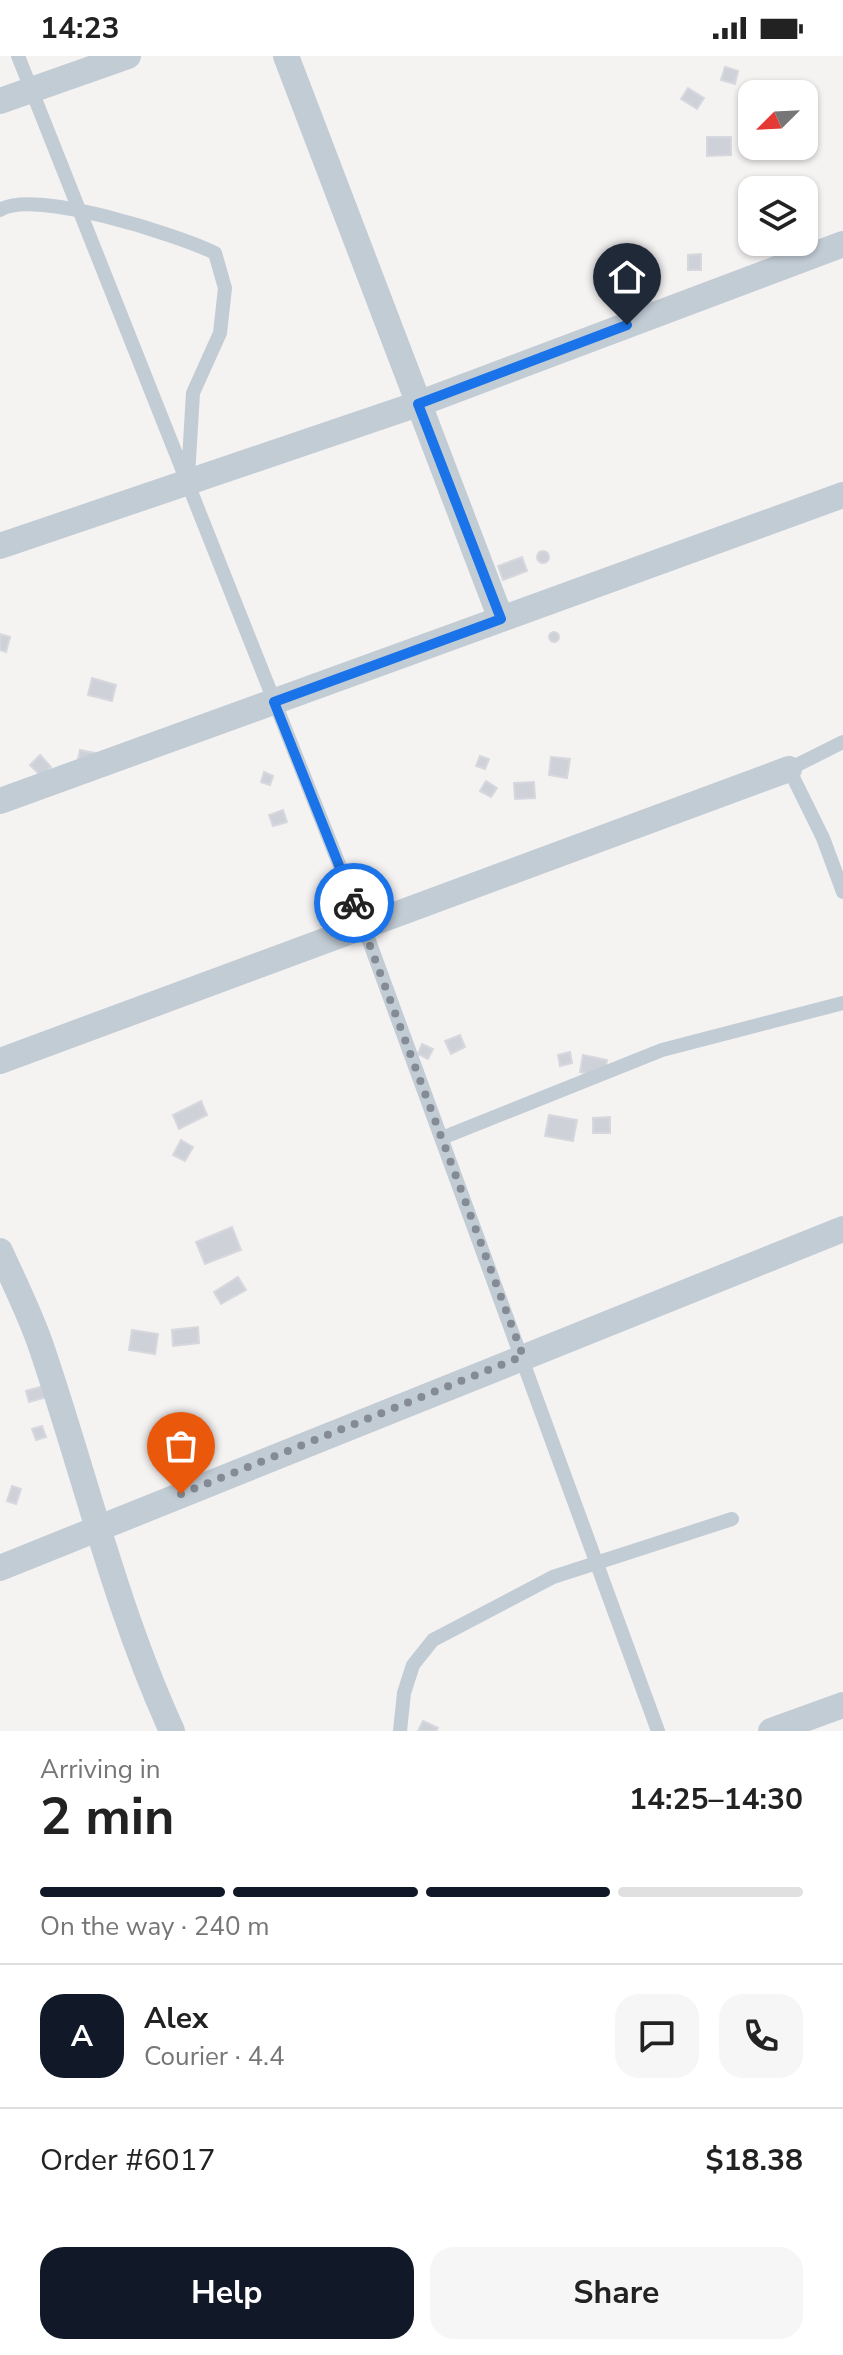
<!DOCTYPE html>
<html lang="en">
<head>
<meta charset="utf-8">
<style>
	:root { --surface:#fff; --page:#f6f6f6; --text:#222; --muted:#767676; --line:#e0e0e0; --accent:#111827 }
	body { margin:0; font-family:"Nunito Sans",sans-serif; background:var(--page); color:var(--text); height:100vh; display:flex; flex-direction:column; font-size:30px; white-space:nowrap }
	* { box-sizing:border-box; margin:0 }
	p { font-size:26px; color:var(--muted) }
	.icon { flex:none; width:44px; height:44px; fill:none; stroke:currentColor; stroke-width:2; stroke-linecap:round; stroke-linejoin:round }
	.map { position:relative; height:1675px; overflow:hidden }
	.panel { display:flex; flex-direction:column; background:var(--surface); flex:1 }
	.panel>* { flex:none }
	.needle { width:52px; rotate:246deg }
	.tools { position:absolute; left:738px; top:24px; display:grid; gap:16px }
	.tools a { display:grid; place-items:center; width:80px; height:80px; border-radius:16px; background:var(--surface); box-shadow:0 2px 6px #0004; font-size:40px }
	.pin { position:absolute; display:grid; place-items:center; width:68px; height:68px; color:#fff; margin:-82px -34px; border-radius:50% 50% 50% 0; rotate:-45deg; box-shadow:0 0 8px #0007 }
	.pin .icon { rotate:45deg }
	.courier { position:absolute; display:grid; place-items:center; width:80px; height:80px; margin:-40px; border:6px solid #1a73e8; border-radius:50%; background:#fff; color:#222; box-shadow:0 2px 10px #0007 }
	.overview em { font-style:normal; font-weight:700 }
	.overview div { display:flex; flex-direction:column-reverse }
	.overview { display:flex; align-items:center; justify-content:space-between; height:136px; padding:0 40px }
	h1 { font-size:52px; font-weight:700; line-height:60px }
	.bar { display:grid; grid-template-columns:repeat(4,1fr); gap:12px 8px; align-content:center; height:96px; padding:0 40px }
	.bar i { height:10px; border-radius:6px; background:var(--line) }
	.bar .selected { background:var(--accent) }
	.bar p { grid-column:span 4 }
	.line { display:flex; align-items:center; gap:20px; padding:0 40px; border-top:2px solid var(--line) }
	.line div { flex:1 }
	.round { display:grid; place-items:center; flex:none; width:84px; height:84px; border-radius:24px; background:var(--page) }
	.action { display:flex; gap:16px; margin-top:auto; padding:16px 40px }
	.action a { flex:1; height:92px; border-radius:24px; background:var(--accent); color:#fff; font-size:32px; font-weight:700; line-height:92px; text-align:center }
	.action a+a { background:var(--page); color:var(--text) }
	.status { display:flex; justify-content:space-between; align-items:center; height:56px; padding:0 40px; background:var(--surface); direction:ltr }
	.status svg { height:22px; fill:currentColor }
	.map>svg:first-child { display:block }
	.building { fill:#ced1d8; stroke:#d6d8de; stroke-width:2 }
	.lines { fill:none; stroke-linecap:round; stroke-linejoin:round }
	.service { stroke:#c2ccd5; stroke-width:14 }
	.minor { stroke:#c2ccd5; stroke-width:26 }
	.done { stroke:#858b94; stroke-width:8; stroke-dasharray:0 14.4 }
	.route { stroke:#1a73e8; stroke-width:10 }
</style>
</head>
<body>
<div class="status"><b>14:23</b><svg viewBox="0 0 49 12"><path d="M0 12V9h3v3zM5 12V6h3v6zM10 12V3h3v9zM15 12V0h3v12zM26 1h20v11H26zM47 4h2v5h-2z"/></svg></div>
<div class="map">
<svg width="843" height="1675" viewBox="0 0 843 1675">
	<rect width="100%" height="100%" fill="#f5f2f2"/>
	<path class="building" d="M725,11L738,15L735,28L721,24Z
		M688,32L704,42L697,53L681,43Z
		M707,81H731V99L707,100Z
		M701,198V214H688V199Z
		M537 501a6 6 0 1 1 12 0a6 6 0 1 1-12 0Z
		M522,501L527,515L503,524L498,510Z
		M549 581a5 5 0 1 1 10 0a5 5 0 1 1-10 0Z
		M0,578L10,581L6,596L0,594Z
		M92,622L116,629L112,645L88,639Z
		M80,694L95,697L77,708Z
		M40,699L51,711L42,721L30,709Z
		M480,700L489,703L485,713L476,710Z
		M551,701L570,703L567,722L549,719Z
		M264,716L273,720L270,729L261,726Z
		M486,725L497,732L491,741L480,735Z
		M534,726L535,742L515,743L514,727Z
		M283,754L287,766L273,770L269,759Z
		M460,979L465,991L451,998L445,985Z
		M422,988L433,993L428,1003L418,998Z
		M570,996L572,1007L560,1010L558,999Z
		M583,999L607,1004L604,1021L580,1016Z
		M201,1045L207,1059L179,1073L173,1059Z
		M549,1059L577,1064L573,1085L545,1080Z
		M610,1061V1077H593V1062Z
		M181,1084L193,1091L185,1105L173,1099Z
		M232,1171L241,1194L205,1208L196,1186Z
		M238,1221L246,1234L221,1248L214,1236Z
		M198,1271L199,1287L173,1290L172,1274Z
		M132,1274L158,1278L155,1298L129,1294Z
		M47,1329L50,1340L29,1346L26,1335Z
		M42,1370L46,1381L36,1384L32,1373Z
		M12,1430L21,1433L16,1448L7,1445Z
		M423,1665L438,1672L436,1675H418Z"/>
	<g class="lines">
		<path class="service" d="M18,0L364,871L658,1675
			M0,154C33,132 178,179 215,197L225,232L220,277L193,337L188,420
			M843,686L789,713L823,782L843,836
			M442,1082L662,994L843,947
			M400,1675L404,1637L413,1609L433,1584L553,1521L732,1463"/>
		<path class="minor" d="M286,0L501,563
			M0,45L128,0
			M0,490L418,348L843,188
			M0,745L843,439
			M0,1005L789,713
			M0,1195C14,1226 30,1258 41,1290C85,1419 115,1550 172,1675
			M0,1512L843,1173
			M771,1675L843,1649"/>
	</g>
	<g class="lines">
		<path class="done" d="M181,1438L523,1300L354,847"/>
		<path class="route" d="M354,847L274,646L501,563L418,348L627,269"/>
	</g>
</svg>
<div class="tools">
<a><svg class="needle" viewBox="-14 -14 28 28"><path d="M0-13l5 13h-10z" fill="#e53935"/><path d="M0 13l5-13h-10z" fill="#767676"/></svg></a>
<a><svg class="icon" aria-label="layers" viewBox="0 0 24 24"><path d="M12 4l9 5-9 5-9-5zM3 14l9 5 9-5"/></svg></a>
</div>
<div class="pin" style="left:181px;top:1438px;background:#ea580c"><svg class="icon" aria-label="bag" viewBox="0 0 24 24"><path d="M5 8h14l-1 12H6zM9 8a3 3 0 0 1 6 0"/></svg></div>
<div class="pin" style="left:627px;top:269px;background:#1f2937"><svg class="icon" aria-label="home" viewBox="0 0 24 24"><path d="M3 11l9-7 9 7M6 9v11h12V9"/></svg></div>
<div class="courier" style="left:354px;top:847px"><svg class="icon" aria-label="bike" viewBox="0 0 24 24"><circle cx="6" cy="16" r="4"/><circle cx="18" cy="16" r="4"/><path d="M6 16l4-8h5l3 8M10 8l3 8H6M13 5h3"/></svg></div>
</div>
<section class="panel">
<div class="overview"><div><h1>2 min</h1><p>Arriving in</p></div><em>14:25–14:30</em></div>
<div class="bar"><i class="selected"></i><i class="selected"></i><i class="selected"></i><i></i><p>On the way · 240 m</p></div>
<div class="line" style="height:144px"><b class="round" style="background:var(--accent);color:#fff">A</b><div><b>Alex</b><p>Courier · 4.4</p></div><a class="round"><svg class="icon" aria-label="chat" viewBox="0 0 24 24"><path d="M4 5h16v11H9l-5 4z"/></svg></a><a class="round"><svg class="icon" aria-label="phone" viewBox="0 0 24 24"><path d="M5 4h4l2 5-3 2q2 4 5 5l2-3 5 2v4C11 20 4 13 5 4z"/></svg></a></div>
<div class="line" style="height:104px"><div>Order #6017</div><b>$18.38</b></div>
<div class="action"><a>Help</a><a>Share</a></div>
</section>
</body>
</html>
